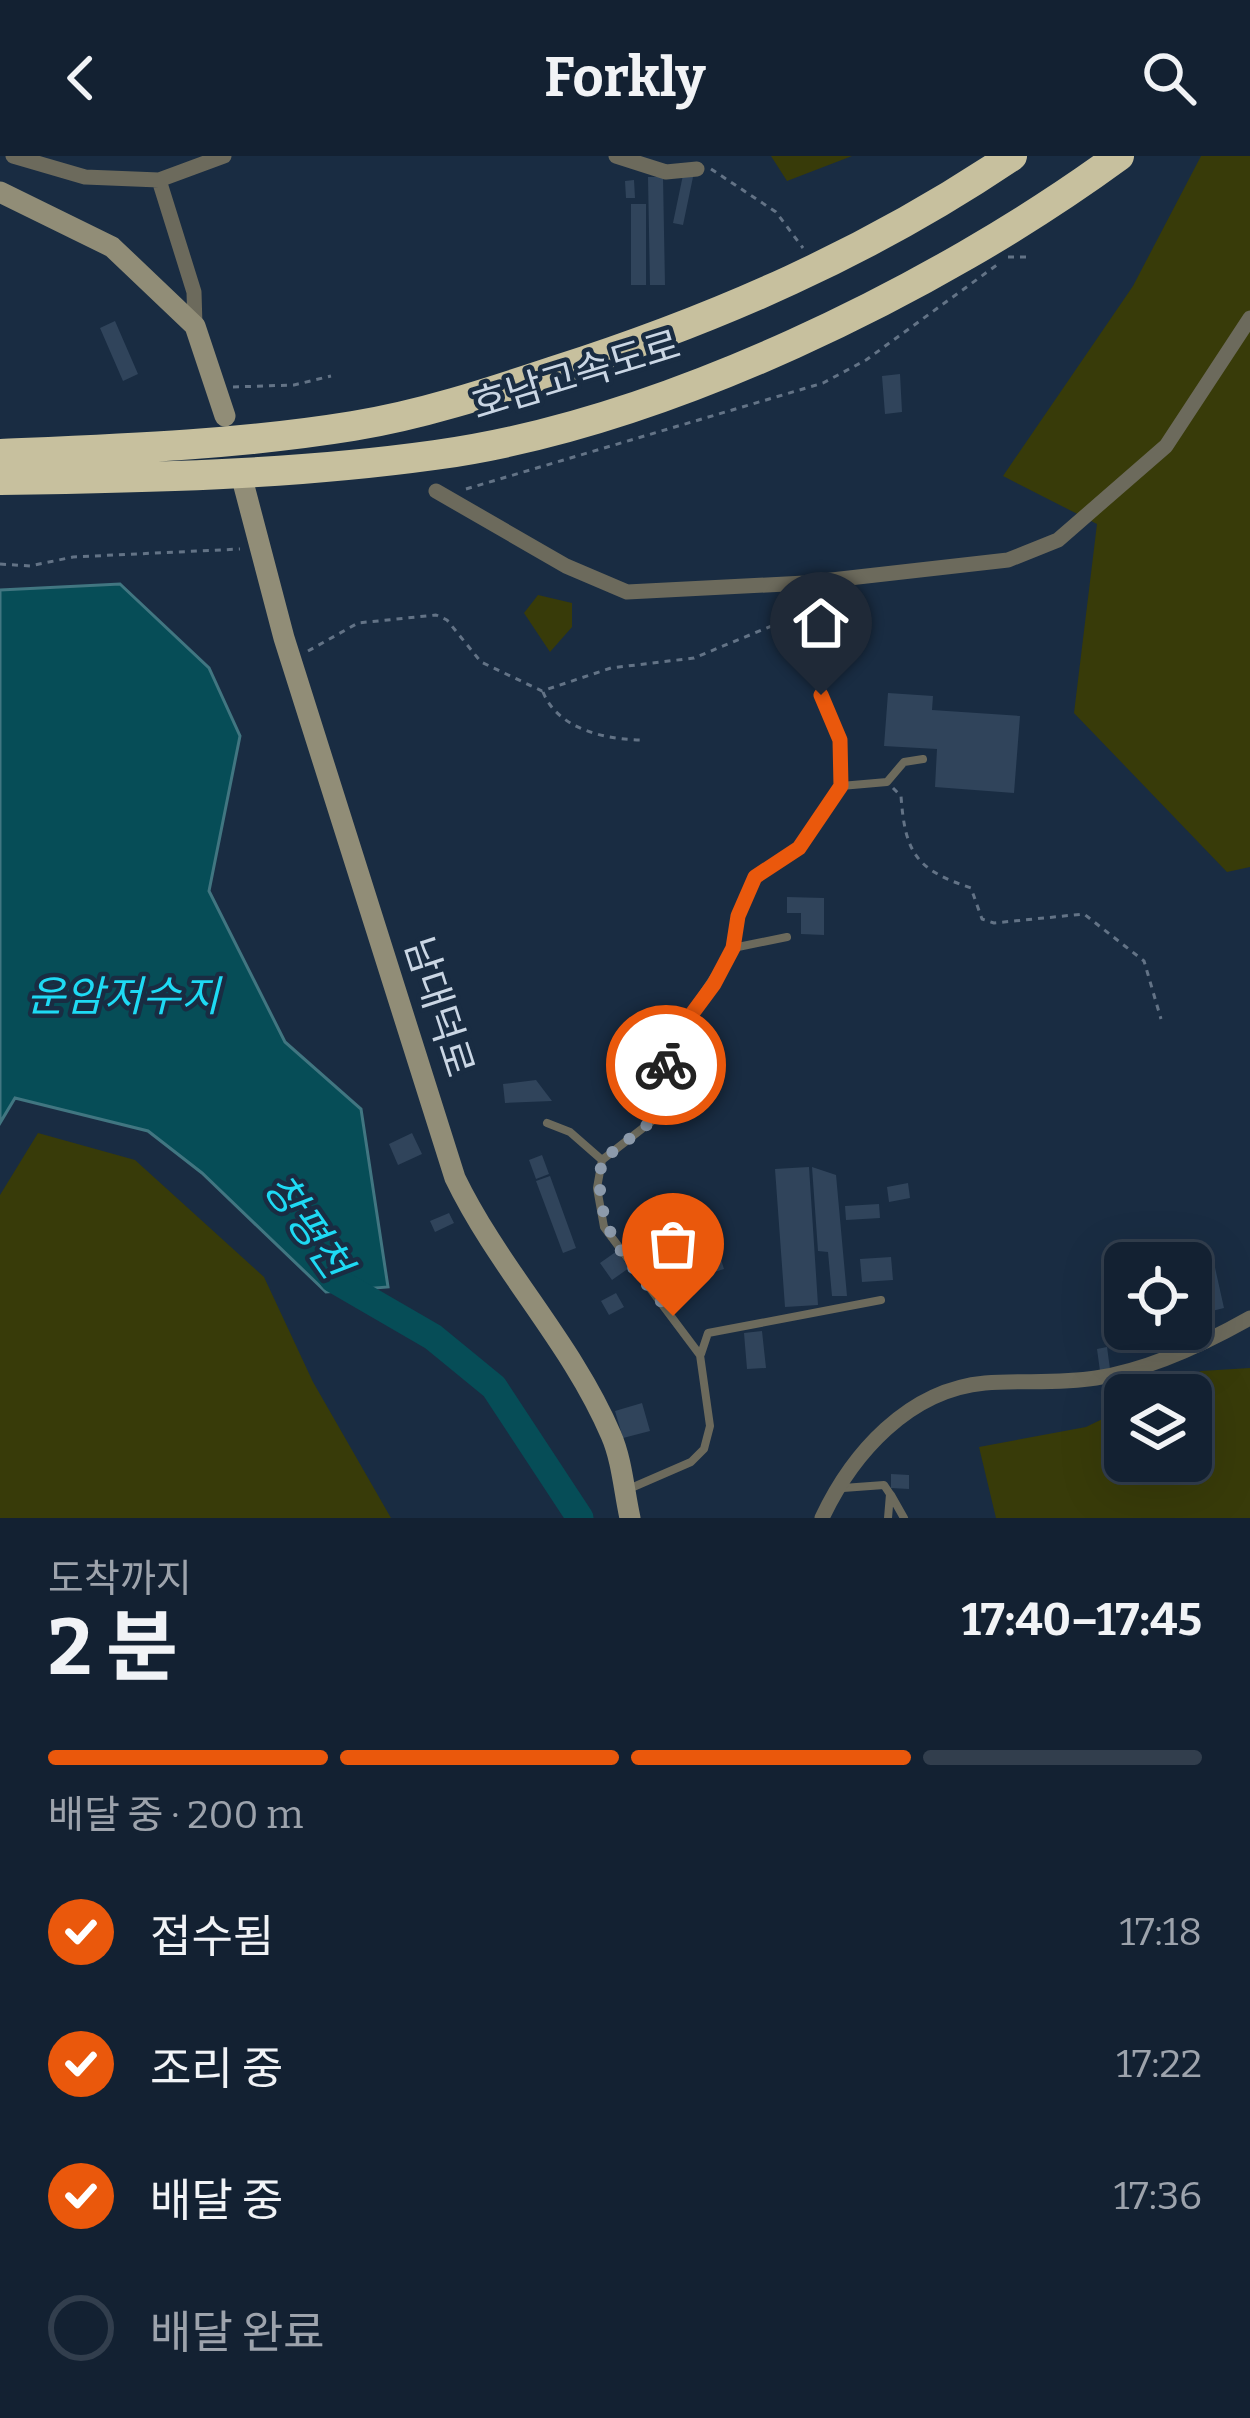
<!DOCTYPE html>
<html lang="ko">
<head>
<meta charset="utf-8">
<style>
	:root { --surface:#132132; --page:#202e3e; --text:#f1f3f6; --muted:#9da3ac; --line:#323e4d; --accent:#ea580c }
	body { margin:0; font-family:Bitter,"Noto Sans KR",serif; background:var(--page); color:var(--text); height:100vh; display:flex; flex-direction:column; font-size:45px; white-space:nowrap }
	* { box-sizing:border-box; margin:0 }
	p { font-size:39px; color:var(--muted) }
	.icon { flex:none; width:66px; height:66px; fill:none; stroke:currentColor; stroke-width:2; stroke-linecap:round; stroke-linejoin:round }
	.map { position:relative; height:1362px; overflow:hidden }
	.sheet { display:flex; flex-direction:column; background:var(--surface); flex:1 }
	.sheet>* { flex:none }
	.tools { position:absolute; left:1104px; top:1086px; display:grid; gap:24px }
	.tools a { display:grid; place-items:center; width:108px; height:108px; border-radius:18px; background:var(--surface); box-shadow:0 12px 48px #0002,0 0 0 3px var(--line); font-size:60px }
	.pin { position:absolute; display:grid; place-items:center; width:102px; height:102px; color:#fff; margin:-123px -51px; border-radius:50% 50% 50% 0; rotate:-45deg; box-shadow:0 0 12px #0007 }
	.pin .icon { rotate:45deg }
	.courier { position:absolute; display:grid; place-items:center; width:120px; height:120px; margin:-60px; border:9px solid #ea580c; border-radius:50%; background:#fff; color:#222; box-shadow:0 3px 15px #0007 }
	.headline em { font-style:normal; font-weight:700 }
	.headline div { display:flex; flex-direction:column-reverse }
	.headline { display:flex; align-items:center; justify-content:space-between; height:204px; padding:0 48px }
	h1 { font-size:78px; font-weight:700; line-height:90px }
	.bar { display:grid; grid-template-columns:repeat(4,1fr); gap:18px 12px; align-content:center; height:144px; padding:0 48px }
	.bar i { height:15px; border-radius:9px; background:var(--line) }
	.bar .current { background:var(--accent) }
	.bar p { grid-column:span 4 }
	ol { padding:0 48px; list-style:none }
	li { display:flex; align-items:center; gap:36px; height:132px }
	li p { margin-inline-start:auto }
	li .icon { padding:12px; border-radius:50%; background:var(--accent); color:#fff; stroke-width:4 }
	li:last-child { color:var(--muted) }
	li i { width:66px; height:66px; border:6px solid var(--line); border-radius:50% }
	header { display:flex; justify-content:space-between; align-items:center; height:156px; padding:0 48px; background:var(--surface); font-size:54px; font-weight:700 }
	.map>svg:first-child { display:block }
	.green { fill:#383b09 }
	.water { fill:#064d57; stroke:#417681; stroke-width:3 }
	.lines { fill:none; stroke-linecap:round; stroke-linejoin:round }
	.river { stroke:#064d57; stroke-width:27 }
	.building { fill:#30445b }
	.path { stroke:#637386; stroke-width:3; stroke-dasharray:6 6; stroke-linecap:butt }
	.service { stroke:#6c6a5c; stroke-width:8 }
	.minor { stroke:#6c6a5c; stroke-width:15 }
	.secondary { stroke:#918d77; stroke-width:21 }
	.motorway { stroke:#c7c09e; stroke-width:30 }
	.done { stroke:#8c9aab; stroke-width:12; stroke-dasharray:0 21.6 }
	.route { stroke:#ea580c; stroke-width:15 }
	.labels { text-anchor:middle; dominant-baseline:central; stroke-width:9; stroke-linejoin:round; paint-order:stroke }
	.street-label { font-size:39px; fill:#cad6e4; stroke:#192c42 }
	.water-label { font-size:42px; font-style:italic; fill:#1edaf4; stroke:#192c42 }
</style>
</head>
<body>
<header><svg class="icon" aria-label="back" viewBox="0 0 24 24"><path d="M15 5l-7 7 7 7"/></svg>Forkly<svg class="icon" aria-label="search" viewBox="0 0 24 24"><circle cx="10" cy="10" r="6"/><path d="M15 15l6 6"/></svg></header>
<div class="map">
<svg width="1250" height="1362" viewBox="0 0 1250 1362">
	<rect width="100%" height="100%" fill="#192c42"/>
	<path class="green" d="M771,0H852L787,25Z
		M1201,0H1250V711L1227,716L1074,557L1097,368L1003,320L1133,130Z
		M538,439L572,447V471L550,496L524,457Z
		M38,977L135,1004L264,1121L313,1226L391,1362H0V1039Z
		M1250,1212V1362H996L979,1291L1086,1271L1125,1252V1305H1191V1239H1151L1201,1215Z"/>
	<path class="water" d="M120,428L209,512L240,580L209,735L285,886L361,953L388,1131L326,1136L202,1017L148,975L15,942L0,967V434Z"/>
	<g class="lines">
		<path class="river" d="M327,1114L333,1123L433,1181L494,1231L580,1362"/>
	</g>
	<path class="building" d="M683,19L693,21L683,69L673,67Z
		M648,21H663L665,129H650Z
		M634,24L635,42H626L625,25Z
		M631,48H646V129H631Z
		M115,165L138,218L123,225L100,172Z
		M900,218L902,256L885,258L882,220Z
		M888,537L933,540L932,554L1020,560L1014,637L935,631L937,593L884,590Z
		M787,741L824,742V779L801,778V757H787Z
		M536,924L552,945L505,947L503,928Z
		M412,977L422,998L398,1009L389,988Z
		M542,999L549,1018L536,1023L529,1004Z
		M809,1011L818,1149L785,1151L775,1013Z
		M812,1011L836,1019L847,1140H832L828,1096L818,1095Z
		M550,1020L576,1092L563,1097L536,1025Z
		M908,1027L910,1042L889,1046L887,1031Z
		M879,1048L880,1062L846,1064L845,1050Z
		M449,1057L454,1067L435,1076L430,1065Z
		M661,1058L665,1067L648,1075L643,1066Z
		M695,1058L705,1086L684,1093L675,1065Z
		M718,1094L724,1113L695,1122L689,1102Z
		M617,1095L629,1112L612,1124L600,1107Z
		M891,1101L893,1124L862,1126L860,1103Z
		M1214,1107L1224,1152L1212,1155L1201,1110Z
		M616,1137L624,1151L609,1159L601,1145Z
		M1161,1173H1175V1188H1161Z
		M762,1175L766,1212L747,1213L744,1177Z
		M1107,1191L1110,1213L1100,1215L1097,1193Z
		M642,1247L650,1275L623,1282L615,1255Z
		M891,1318L909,1319V1333L891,1332Z"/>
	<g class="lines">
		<path class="path" d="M711,13L776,56L803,92
			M1008,101H1026
			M233,231L294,229L331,220
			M466,333L823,227L866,204L1001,106
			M0,408L30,410L73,401L240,393
			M308,495L358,467L436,459L447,464L481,506L542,535L611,512L694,502L774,469L792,457L797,444
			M543,536C558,574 608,584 643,584
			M893,632L901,640C905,698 917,714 971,732L982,763L994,767L1084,758L1144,805L1161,863"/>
		<path class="service" d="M821,539L840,584L841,630
			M733,792L738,760L755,721L799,692L841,630L887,626L904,606L923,603
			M547,967L570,976L602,1004L597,1032L604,1071L700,1199L710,1270L704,1293L691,1306L631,1332
			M602,1004L652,965L669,889L733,792L787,781
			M701,1198L708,1177L881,1144
			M843,1332L884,1329L890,1338L888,1362
			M891,1339L904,1362"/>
		<path class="minor" d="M13,0L85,21L159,24L194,136L195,170
			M616,0L666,16L697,13
			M159,24L224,0
			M436,335L566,410L627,436L805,427L1008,404L1058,384L1166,290L1250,162
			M822,1362C852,1298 908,1234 985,1227C1022,1224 1059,1228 1096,1222C1148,1214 1204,1188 1250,1162"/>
		<path class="secondary" d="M0,36L112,91L195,170L225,260
			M244,330L284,482L455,1022C499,1113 572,1187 611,1279C622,1304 624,1335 630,1362"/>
		<path class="motorway" d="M0,298C118,293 236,289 353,270C421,259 488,237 554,215C717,163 870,96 1012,0
			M0,324C145,322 291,319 435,299C661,268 936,134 1119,0"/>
	</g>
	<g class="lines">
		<path class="done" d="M666,909L652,965L602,1004C590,1075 632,1109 673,1160"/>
		<path class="route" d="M666,909L669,889L714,828L733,792L738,760L755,721L799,692L841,630L840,584L821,539"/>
	</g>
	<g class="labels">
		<g class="street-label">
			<text transform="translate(576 219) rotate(-17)">호남고속도로</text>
			<text transform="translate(439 851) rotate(72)">남대덕로</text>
		</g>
		<g class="water-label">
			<text x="123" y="841">운암저수지</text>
			<text transform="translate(307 1070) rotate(55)">창평천</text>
		</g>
	</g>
</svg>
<div class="tools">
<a><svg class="icon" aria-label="locate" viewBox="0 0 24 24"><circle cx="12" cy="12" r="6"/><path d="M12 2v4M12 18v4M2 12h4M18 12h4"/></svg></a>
<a><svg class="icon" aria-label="layers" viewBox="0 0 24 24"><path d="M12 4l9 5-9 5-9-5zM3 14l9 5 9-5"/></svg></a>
</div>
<div class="pin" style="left:673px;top:1160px;background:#ea580c"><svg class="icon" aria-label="bag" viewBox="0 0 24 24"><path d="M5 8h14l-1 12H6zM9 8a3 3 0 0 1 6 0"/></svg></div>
<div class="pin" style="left:821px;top:539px;background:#1f2937"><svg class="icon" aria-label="home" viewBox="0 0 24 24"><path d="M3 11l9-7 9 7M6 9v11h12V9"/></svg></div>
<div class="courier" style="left:666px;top:909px"><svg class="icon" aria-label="bike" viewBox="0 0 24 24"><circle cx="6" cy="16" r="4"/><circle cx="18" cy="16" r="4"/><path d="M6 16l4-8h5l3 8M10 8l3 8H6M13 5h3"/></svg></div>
</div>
<section class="sheet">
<div class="headline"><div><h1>2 분</h1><p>도착까지</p></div><em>17:40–17:45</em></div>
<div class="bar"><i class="current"></i><i class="current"></i><i class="current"></i><i></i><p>배달 중 · 200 m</p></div>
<ol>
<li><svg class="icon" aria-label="check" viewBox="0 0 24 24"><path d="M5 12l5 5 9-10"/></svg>접수됨<p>17:18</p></li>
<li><svg class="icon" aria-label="check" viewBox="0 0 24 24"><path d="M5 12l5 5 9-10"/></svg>조리 중<p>17:22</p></li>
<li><svg class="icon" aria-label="check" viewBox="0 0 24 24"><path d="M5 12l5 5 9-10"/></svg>배달 중<p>17:36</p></li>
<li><i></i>배달 완료</li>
</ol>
</section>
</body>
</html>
